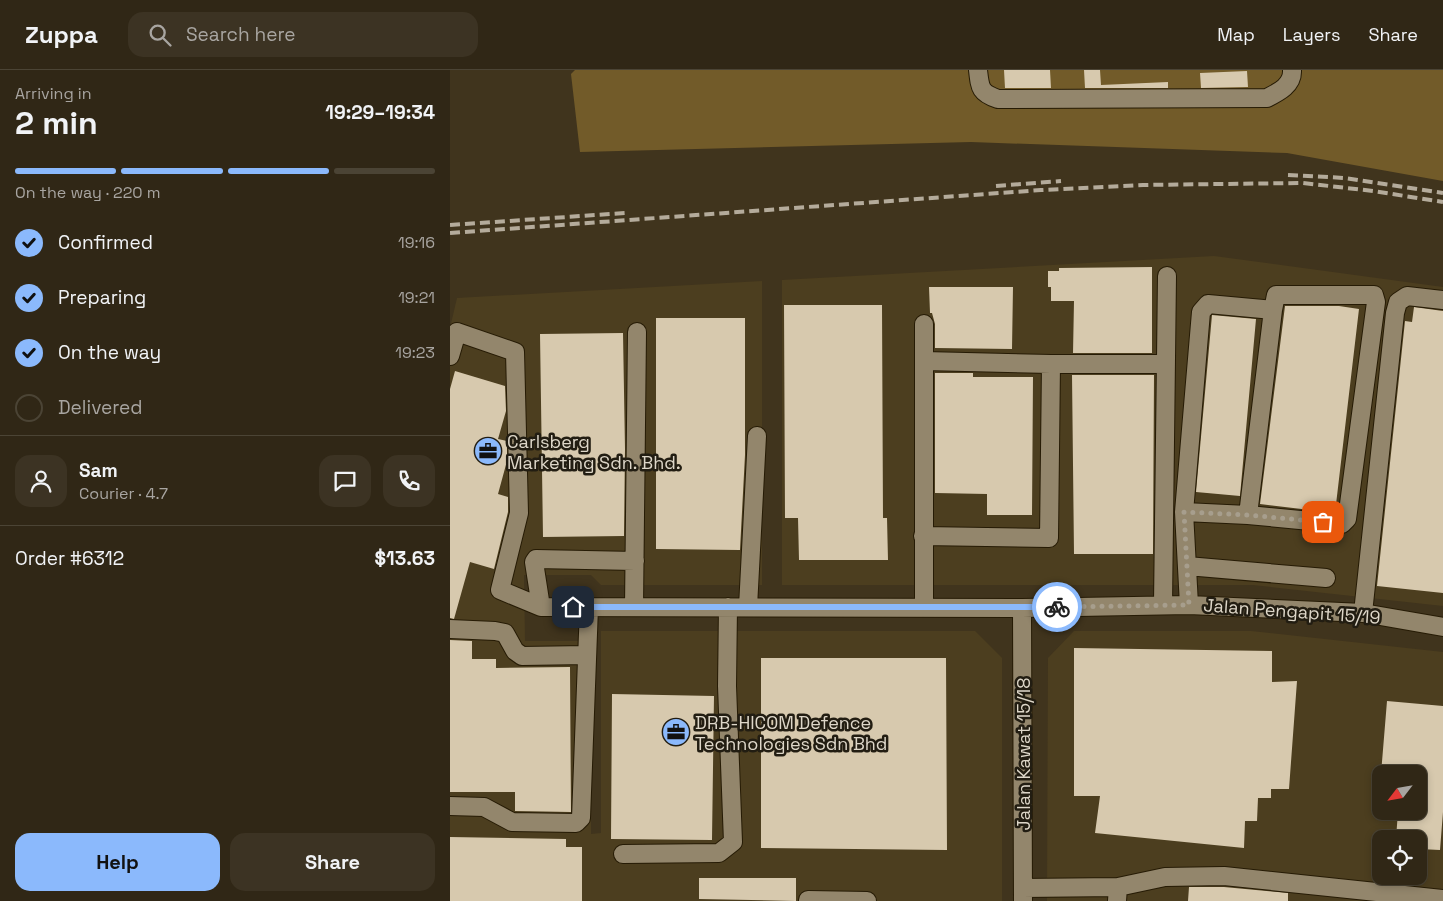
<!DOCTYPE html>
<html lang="en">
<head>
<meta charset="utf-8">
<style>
	:root { --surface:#302716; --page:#3c3323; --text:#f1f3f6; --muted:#a8a5a1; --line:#4b4435; --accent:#8bb9fc }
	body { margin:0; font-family:"Space Grotesk",sans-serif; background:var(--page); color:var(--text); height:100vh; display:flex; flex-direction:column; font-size:19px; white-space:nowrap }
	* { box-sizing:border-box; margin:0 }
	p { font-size:16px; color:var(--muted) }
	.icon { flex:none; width:28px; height:28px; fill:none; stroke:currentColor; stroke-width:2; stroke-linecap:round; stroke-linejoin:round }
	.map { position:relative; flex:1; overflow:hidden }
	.sheet { display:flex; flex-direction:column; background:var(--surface); width:450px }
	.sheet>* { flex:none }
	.needle { width:32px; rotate:239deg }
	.buttons { position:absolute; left:922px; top:695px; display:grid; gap:10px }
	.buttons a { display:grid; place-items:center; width:55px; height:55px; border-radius:10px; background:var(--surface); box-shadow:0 2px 8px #0003,0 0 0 1px var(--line); font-size:25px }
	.pin { position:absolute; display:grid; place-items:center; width:42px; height:42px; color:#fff; margin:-21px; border-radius:10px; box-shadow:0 2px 8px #0006 }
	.courier { position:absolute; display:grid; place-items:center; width:50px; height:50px; margin:-25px; border:4px solid #8bb9fc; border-radius:50%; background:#fff; color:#222; box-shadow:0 1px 6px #0007 }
	.summary em { font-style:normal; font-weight:800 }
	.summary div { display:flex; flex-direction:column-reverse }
	.summary { display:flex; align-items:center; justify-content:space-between; height:85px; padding:0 15px }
	h1 { font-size:32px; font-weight:800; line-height:38px }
	.bar { display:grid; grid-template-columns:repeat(4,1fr); gap:8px 5px; align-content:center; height:60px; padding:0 15px }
	.bar i { height:6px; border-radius:4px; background:var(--line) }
	.bar .current { background:var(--accent) }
	.bar p { grid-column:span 4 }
	.line { display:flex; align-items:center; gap:12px; padding:0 15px; border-top:1px solid var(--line) }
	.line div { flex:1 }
	.round { display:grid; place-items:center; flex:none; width:52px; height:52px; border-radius:15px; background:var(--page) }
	ol { padding:0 15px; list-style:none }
	li { display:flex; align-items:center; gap:15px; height:55px }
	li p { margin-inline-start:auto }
	li .icon { padding:5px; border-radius:50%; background:var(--accent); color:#111; stroke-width:4 }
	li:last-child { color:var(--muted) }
	li i { width:28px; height:28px; border:2px solid var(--line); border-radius:50% }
	.button { display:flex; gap:10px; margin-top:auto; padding:10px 15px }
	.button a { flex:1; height:58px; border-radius:15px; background:var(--accent); color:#111; font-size:20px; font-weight:800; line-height:58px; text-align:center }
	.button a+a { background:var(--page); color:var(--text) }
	header { display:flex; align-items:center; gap:30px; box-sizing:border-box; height:70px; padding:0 25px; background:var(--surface); border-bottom:1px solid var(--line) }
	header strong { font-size:24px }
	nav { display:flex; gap:28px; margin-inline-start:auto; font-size:18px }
	.search { width:350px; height:45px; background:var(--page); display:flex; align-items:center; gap:12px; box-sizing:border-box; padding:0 18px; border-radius:15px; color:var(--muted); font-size:19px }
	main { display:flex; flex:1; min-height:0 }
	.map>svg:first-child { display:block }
	.built { fill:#4c3e1f; fill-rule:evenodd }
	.green { fill:#725b29 }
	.building { fill:#d7c9ae }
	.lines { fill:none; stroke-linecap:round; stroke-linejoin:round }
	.minor-casing { stroke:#261b05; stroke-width:20 }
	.minor { stroke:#93866c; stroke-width:18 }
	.rail { stroke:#b4ab9b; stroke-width:4; stroke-dasharray:10 5; stroke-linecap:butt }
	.done { stroke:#a79e8d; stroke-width:5; stroke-dasharray:0 9 }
	.route { stroke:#8bb9fc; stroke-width:6 }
	.labels { text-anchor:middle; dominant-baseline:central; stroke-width:5; stroke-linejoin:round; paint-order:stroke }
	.poi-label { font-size:18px; fill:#ded7c9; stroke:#221d12; text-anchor:start }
	.street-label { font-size:18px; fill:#ded7c9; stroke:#221d12 }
</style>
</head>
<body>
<header>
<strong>Zuppa</strong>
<div class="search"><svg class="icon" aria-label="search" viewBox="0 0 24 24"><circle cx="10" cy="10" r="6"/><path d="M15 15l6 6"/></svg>Search here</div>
<nav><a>Map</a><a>Layers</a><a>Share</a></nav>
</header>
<main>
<section class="sheet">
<div class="summary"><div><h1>2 min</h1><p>Arriving in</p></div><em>19:29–19:34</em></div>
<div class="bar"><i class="current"></i><i class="current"></i><i class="current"></i><i></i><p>On the way · 220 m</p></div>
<ol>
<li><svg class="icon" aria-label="check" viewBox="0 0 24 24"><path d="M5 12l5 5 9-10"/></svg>Confirmed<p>19:16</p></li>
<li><svg class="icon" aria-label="check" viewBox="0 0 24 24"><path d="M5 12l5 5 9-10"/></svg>Preparing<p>19:21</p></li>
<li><svg class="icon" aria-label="check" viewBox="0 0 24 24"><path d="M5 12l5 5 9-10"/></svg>On the way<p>19:23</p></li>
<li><i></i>Delivered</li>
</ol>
<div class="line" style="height:90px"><a class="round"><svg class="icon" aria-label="person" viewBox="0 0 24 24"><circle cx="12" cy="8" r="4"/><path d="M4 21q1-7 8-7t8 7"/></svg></a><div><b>Sam</b><p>Courier · 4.7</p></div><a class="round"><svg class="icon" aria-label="chat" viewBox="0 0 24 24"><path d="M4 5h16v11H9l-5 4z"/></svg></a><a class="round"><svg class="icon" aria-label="phone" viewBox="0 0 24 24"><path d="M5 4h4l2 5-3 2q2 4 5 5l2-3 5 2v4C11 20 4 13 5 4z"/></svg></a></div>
<div class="line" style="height:65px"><div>Order #6312</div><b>$13.63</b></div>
<div class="button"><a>Help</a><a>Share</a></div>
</section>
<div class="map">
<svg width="993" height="831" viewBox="0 0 993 831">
	<rect width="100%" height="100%" fill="#40341d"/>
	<path class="built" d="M764,186L993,217V536L803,515H332V210Z
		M312,211V515H151L141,505H74L75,571H141V764L151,763V561H525L552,588V831H0V258L7,228Z
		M624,561H801L993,582V831H597L598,588ZM931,704H969V741H931ZM931,769H969V806H931Z"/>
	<path class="green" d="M125,0H993V111L837,83L521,72L130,82L121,4Z"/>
	<path class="building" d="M554,0H600L601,18H555Z
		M634,0H650L651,15L718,12V18H635Z
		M797,1L798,17L751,18L750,3Z
		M702,197V283H623L624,231H601V217H598V201H609V198Z
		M479,217H563L562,279L485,278V254L482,243H480Z
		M334,235H432L433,448H437L438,490H349L348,448H335Z
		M835,236H889L909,239L885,443L810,434Z
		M964,237L993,241V523L927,516L955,251L962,252Z
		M762,245L806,249L790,426L746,422Z
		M206,248H295V385L290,480L206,479Z
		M173,263L175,379L174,466L93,467L90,264Z
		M5,301L55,316L56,341L48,369L57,371V391L48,424L58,427V442L44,499L20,492L4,549L0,548V319Z
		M485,303H523V307H583L582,445H537V424L485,423Z
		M622,305H704L703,484H624Z
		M0,570L22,571V589H46V598L120,597L121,742L65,741V722H0Z
		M624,578L822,581V612L847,611L839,719H821V728H808L807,751H795L794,778L645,763L650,726H624Z
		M311,588H496L497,780L311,778Z
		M162,624L264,626L262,770L161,769Z
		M937,631L993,636V742L990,780L969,779V769H946L948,741H969V704H931Z
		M0,767L116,769V777H132V831H0Z
		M249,808H346V831L249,829Z
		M739,817H774L838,823V831H738Z"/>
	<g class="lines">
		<g class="minor-casing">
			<path id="minor" d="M528,0C530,18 530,23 548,29L817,28C829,22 843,15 842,0
				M474,254V538
				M0,286L7,262L65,282L69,443L50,520L91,537L572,538L739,535L913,543L993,557
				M601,294H716
				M734,442L798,445L892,454L897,449L926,232L924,225H826L823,240L798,445
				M473,466L599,468L601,294L474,291
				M737,496L876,508
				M713,535L717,206
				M739,535L734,442L751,242L758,234L823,240
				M91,537L84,492L86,489L185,491
				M184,537L187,262
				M298,537L307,366
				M572,538L573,831
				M913,543L945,243L948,232L957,226L993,230
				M0,559L45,561L55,563L65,581L72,586L137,585
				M0,736L34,737L62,752L126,753L131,748L139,537
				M173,784L269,783L283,772L277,616L278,537
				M668,817L715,807L774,806L993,829
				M573,818L668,817L667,831
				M358,830L417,831"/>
		</g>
		<use href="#minor" class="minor"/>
		<path class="rail" d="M838,105L895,108L993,123
			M546,116L611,111
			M0,155L175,143
			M0,163L591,120L693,115L853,113L923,121L993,132"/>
	</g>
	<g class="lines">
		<path class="done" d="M607,537L739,535L734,442L798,445L873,452"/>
		<path class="route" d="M123,537H607"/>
	</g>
	<defs>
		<g id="office-disc" transform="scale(1.4375)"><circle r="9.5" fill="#8bb9fc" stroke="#221d12"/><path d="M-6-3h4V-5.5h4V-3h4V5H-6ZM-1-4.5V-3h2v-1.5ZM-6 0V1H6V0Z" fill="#111"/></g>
	</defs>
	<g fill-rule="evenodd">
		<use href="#office-disc" x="38" y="381"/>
		<use href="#office-disc" x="226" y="662"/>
	</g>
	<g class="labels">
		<g class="poi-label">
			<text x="57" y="371">Carlsberg<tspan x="57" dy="21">Marketing Sdn. Bhd.</tspan></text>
			<text x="245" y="652">DRB-HICOM Defence<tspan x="245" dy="21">Technologies Sdn Bhd</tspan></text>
		</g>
		<g class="street-label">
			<text transform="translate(842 541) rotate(4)">Jalan Pengapit 15/19</text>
			<text transform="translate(573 684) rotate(-90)">Jalan Kawat 15/18</text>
		</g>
	</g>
</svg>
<div class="buttons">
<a><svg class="needle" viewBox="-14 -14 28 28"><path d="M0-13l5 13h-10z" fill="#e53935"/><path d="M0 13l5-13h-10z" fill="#a8a5a1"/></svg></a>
<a><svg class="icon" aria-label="locate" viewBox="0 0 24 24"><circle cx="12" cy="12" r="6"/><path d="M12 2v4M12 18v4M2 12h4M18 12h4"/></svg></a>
</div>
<div class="pin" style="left:873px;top:452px;background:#ea580c"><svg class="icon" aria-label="bag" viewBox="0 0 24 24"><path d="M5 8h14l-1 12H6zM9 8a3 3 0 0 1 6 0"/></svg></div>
<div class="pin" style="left:123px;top:537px;background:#1f2937"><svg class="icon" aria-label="home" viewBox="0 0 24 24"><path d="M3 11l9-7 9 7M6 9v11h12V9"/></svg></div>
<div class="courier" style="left:607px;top:537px"><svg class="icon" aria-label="bike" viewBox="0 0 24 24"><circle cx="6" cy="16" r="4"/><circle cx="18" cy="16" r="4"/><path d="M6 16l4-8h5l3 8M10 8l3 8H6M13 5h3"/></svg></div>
</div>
</main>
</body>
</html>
